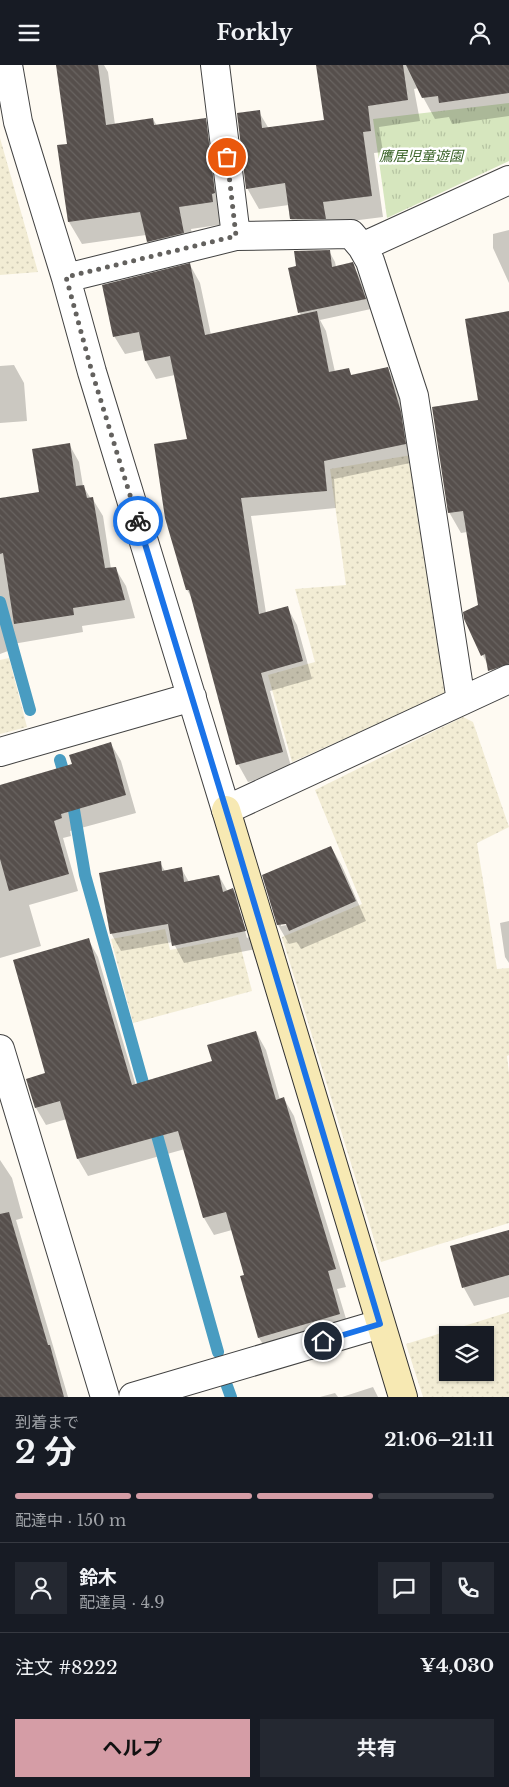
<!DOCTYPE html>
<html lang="ja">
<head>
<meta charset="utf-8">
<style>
	:root { --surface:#171b24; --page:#242831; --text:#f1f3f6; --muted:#9ea1a6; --line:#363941; --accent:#d59da6 }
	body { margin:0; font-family:"Libre Baskerville","Noto Sans JP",serif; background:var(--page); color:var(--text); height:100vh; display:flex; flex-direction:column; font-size:19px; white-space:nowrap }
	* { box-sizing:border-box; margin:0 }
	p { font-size:16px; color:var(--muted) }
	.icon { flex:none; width:28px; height:28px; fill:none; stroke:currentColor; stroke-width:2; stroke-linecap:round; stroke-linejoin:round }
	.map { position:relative; height:1332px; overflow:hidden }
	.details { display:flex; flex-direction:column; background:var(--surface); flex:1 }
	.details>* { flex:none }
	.tools { position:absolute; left:439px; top:1261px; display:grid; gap:10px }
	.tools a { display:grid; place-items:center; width:55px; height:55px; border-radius:0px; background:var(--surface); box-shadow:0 1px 4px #0004; font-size:25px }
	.pin { position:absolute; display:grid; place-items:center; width:42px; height:42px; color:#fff; margin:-21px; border:2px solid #fff; border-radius:50%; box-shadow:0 1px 5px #0007 }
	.courier { position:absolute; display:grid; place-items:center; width:50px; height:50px; margin:-25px; border:4px solid #1a73e8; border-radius:50%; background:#fff; color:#222; box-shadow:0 1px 6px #0007 }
	.head em { font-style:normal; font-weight:700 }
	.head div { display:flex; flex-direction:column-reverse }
	.head { display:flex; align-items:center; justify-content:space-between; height:85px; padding:0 15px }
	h1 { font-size:32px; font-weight:700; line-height:38px }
	.bar { display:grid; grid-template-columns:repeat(4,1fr); gap:8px 5px; align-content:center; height:60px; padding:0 15px }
	.bar i { height:6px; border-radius:4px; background:var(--line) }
	.bar .on { background:var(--accent) }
	.bar p { grid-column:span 4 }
	.line { display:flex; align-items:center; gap:12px; padding:0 15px; border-top:1px solid var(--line) }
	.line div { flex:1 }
	.round { display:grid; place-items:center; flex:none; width:52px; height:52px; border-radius:0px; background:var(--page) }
	.cta { display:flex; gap:10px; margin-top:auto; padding:10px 15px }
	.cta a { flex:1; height:58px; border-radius:0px; background:var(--accent); color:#111; font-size:20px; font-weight:700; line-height:58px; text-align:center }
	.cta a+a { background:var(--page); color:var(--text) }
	header { display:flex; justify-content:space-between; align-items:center; height:65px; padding:0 15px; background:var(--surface); font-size:22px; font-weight:700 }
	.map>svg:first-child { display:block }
	.farmland { fill:url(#farmland-dots); fill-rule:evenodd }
	.park { fill:url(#park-tufts) }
	.shadow { fill:#0003; fill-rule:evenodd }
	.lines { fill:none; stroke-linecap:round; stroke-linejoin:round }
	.stream { stroke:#499cc1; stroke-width:12 }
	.building { fill:url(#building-back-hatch) }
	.street-casing { stroke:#424242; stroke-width:30 }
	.secondary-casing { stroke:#313131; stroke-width:30 }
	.street { stroke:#fff; stroke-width:28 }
	.secondary { stroke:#f7e9b3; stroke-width:28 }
	.done { stroke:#63615e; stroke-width:5; stroke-dasharray:0 9 }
	.route { stroke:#1a73e8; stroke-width:6 }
	.labels { text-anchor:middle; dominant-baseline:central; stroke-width:5; stroke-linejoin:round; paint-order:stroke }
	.park-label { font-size:14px; font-style:italic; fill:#376125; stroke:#fff }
</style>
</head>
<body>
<header><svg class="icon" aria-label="menu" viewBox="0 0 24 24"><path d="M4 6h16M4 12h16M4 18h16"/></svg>Forkly<svg class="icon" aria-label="person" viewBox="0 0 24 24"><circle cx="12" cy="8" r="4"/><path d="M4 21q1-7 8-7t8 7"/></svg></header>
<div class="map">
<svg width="509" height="1332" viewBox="0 0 509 1332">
	<defs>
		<pattern id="farmland-dots" width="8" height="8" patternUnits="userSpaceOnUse" patternTransform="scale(1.25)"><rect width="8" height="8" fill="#f2ecd4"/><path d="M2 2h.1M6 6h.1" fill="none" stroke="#cec9b5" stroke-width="1.8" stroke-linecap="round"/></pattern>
		<pattern id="park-tufts" width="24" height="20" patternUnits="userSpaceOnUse" patternTransform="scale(1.25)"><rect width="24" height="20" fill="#d6e6be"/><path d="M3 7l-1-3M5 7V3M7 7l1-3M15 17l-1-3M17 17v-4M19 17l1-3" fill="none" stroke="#b6c4a2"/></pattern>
		<pattern id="building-back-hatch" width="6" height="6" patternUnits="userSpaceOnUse" patternTransform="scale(1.25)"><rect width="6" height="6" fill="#564f4c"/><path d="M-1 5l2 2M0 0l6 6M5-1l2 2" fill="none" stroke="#696461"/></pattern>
	</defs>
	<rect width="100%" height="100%" fill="#fefaf2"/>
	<path class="farmland" d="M0,73L38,207L0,210Z
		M417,389L445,629L292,697L268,610L315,597L295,524L346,520L330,404Z
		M9,593L27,662L0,669V595Z
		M463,652L473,657L509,762L477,778L497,904L509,903V990L507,991L509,1009V1158L381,1197L282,872L362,839L315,725Z
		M165,864L170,885L238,872L252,926L133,958L111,874Z
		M509,1247V1332H423L406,1279ZM448,1270H485V1308H448Z"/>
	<path class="park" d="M509,38V96L387,153L373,54Z"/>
	<path class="shadow" d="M57,0H104L108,7L115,60L153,54L157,61L205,54L218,76L225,159L191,164L196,190L160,199L148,177L146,170L82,179L69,157L68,80Z
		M317,0H509V51L452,59L449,52L435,54L418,23L414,24L420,56L379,62L383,87L374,88L383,152L335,158L303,175L291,154L289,140L259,144L247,123L259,47L269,64L325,56Z
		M509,165V218L493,183V169Z
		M329,186L335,197L336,202L352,199L358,209L371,244L320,255L326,266L335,307L348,304L352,311L388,304L398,322L415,397L334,414L336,443L251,451L266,548L287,542L297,560L312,614L270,626L292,705L248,717L238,699L193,535L187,525L188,375L175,310L156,314L146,296L144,285L125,289L114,271L190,200L200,218L211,270L301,251L289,204L298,202Z
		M509,248V604L494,611L483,591L465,554L479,541L467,467L461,468L449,447L479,336Z
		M14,300L24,318L27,356L0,358V301Z
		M69,379L79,397L83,421L91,434L92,433L103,451L111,504L115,503L126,521L135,553L82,561L83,567L7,580L8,586L0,589V436L41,428Z
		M111,679L121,696L136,748L70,766L71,771L63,773L78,826L29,840L41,881L0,893V722L73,700Z
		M331,782L342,801L366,856L301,884L297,877L289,879L278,860L264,811ZM281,858L292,859L281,861Z
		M160,798L165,806L181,803L189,817L219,811L228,827L233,824L243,842L256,884L184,898L173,877L121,886L111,868ZM238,842H240L249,872L247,873Z
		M509,856V898L505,892L500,858Z
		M88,874L98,892L136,1021L214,997L256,967L266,985L280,1035L284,1034L294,1051L346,1222L337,1224L350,1267L270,1290L259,1273L242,1212L245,1211L232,1165L214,1170L204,1153L185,1084L88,1111L78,1094L67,1054L46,1060L36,1043L28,1014L47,1009Z
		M0,1095L12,1113L23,1153L16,1155L68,1332H0Z
		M452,1182H509V1232L474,1241L464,1223Z
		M373,1322L378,1332H342Z
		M335,1328L338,1332H320Z"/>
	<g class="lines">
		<path class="stream" d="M0,537L30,645
			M60,695L73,739L85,810L147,1032
			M153,1056L218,1287
			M227,1321L231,1332"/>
	</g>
	<path class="building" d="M56,0H98L106,60L153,53L154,60L206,53L215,128L212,129L213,137L179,142L184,168L147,177L140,147L68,157L57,80L67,79Z
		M316,0H403L408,35L368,41L371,66L363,67L372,131L323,137L326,154H290L285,118L246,124L237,48L260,45L262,63L324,55Z
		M406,0H509V28L439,38L438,31L422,33Z
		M330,185L332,202L353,197L366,234L298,248L288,203L296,201L294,186Z
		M190,198L205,270L317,246L329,307L349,303L351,310L388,302L401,347L406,379L324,396L327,426L241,433L259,549L288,541L303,596L261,608L283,687L236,700L189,525H186L165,453L154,379L187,374L170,291L145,296L139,267L113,272L102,220Z
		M509,246V599L488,606L485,589L481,591L464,554L463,547L478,540L463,446L448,448L432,342L478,335L465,254Z
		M70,378L76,421L84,420L87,433L93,432L105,503L116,502L125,535L73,543L74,550L14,559L3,488L0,489V433L39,427L32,384Z
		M111,677L126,730L61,749L62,753L54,756L69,809L9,826L0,794V720L72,699L69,690Z
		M331,781L356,836L289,866L286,859L277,860L262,810Z
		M161,796L162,806L182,802L184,817L219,810L223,827L233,823L246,866L172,881L168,859L110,869L99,808Z
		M89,873L132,1020L212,996L207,980L256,966L276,1035L284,1032L336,1204L328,1206L340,1249L258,1273L240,1211L244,1210L226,1147L203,1153L178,1066L77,1094L60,1036L35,1043L26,1014L45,1008L13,895Z
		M9,1147L48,1280H50L64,1332H0V1149Z
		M509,1165V1210L462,1223L450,1181Z"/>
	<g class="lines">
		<g class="street-casing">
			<path id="street" d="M8,0L18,57L66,213L92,307L226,745L509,614
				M215,0L236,171
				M362,182L509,115
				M66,213L236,171L351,169L362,182L370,196L414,331L461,636
				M0,687L192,632
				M0,984L105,1332
				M133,1332L380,1259"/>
		</g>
		<g class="secondary-casing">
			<path id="secondary" d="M226,745L403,1332"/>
		</g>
		<use href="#street" class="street"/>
		<use href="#secondary" class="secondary"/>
	</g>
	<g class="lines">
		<path class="done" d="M138,456L92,307L66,212L236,171L227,92"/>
		<path class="route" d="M138,456L232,764L380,1259L323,1276"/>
	</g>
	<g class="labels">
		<g class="park-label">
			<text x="421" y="91">鷹居児童遊園</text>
		</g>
	</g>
</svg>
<div class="tools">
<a><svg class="icon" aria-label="layers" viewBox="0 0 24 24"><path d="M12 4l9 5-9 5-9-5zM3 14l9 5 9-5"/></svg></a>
</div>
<div class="pin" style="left:227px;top:92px;background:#ea580c"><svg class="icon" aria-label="bag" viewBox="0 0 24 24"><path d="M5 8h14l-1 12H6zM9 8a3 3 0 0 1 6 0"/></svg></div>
<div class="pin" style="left:323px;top:1276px;background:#1f2937"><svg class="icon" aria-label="home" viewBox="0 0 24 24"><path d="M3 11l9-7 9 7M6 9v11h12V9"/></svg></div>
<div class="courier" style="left:138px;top:456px"><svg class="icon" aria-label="bike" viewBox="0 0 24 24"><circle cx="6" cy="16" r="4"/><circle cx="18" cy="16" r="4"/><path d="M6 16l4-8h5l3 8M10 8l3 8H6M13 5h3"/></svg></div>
</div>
<section class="details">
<div class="head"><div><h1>2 分</h1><p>到着まで</p></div><em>21:06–21:11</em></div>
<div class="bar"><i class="on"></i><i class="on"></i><i class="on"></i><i></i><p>配達中 · 150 m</p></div>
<div class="line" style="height:90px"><a class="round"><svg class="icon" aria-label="person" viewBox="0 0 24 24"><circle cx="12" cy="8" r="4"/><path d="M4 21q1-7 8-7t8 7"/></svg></a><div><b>鈴木</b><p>配達員 · 4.9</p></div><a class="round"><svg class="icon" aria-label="chat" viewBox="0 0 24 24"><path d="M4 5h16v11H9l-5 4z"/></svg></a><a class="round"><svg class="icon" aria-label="phone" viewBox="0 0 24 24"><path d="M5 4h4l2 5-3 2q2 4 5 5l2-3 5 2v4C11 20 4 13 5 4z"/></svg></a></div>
<div class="line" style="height:65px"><div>注文 #8222</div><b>¥4,030</b></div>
<div class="cta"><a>ヘルプ</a><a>共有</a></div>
</section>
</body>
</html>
